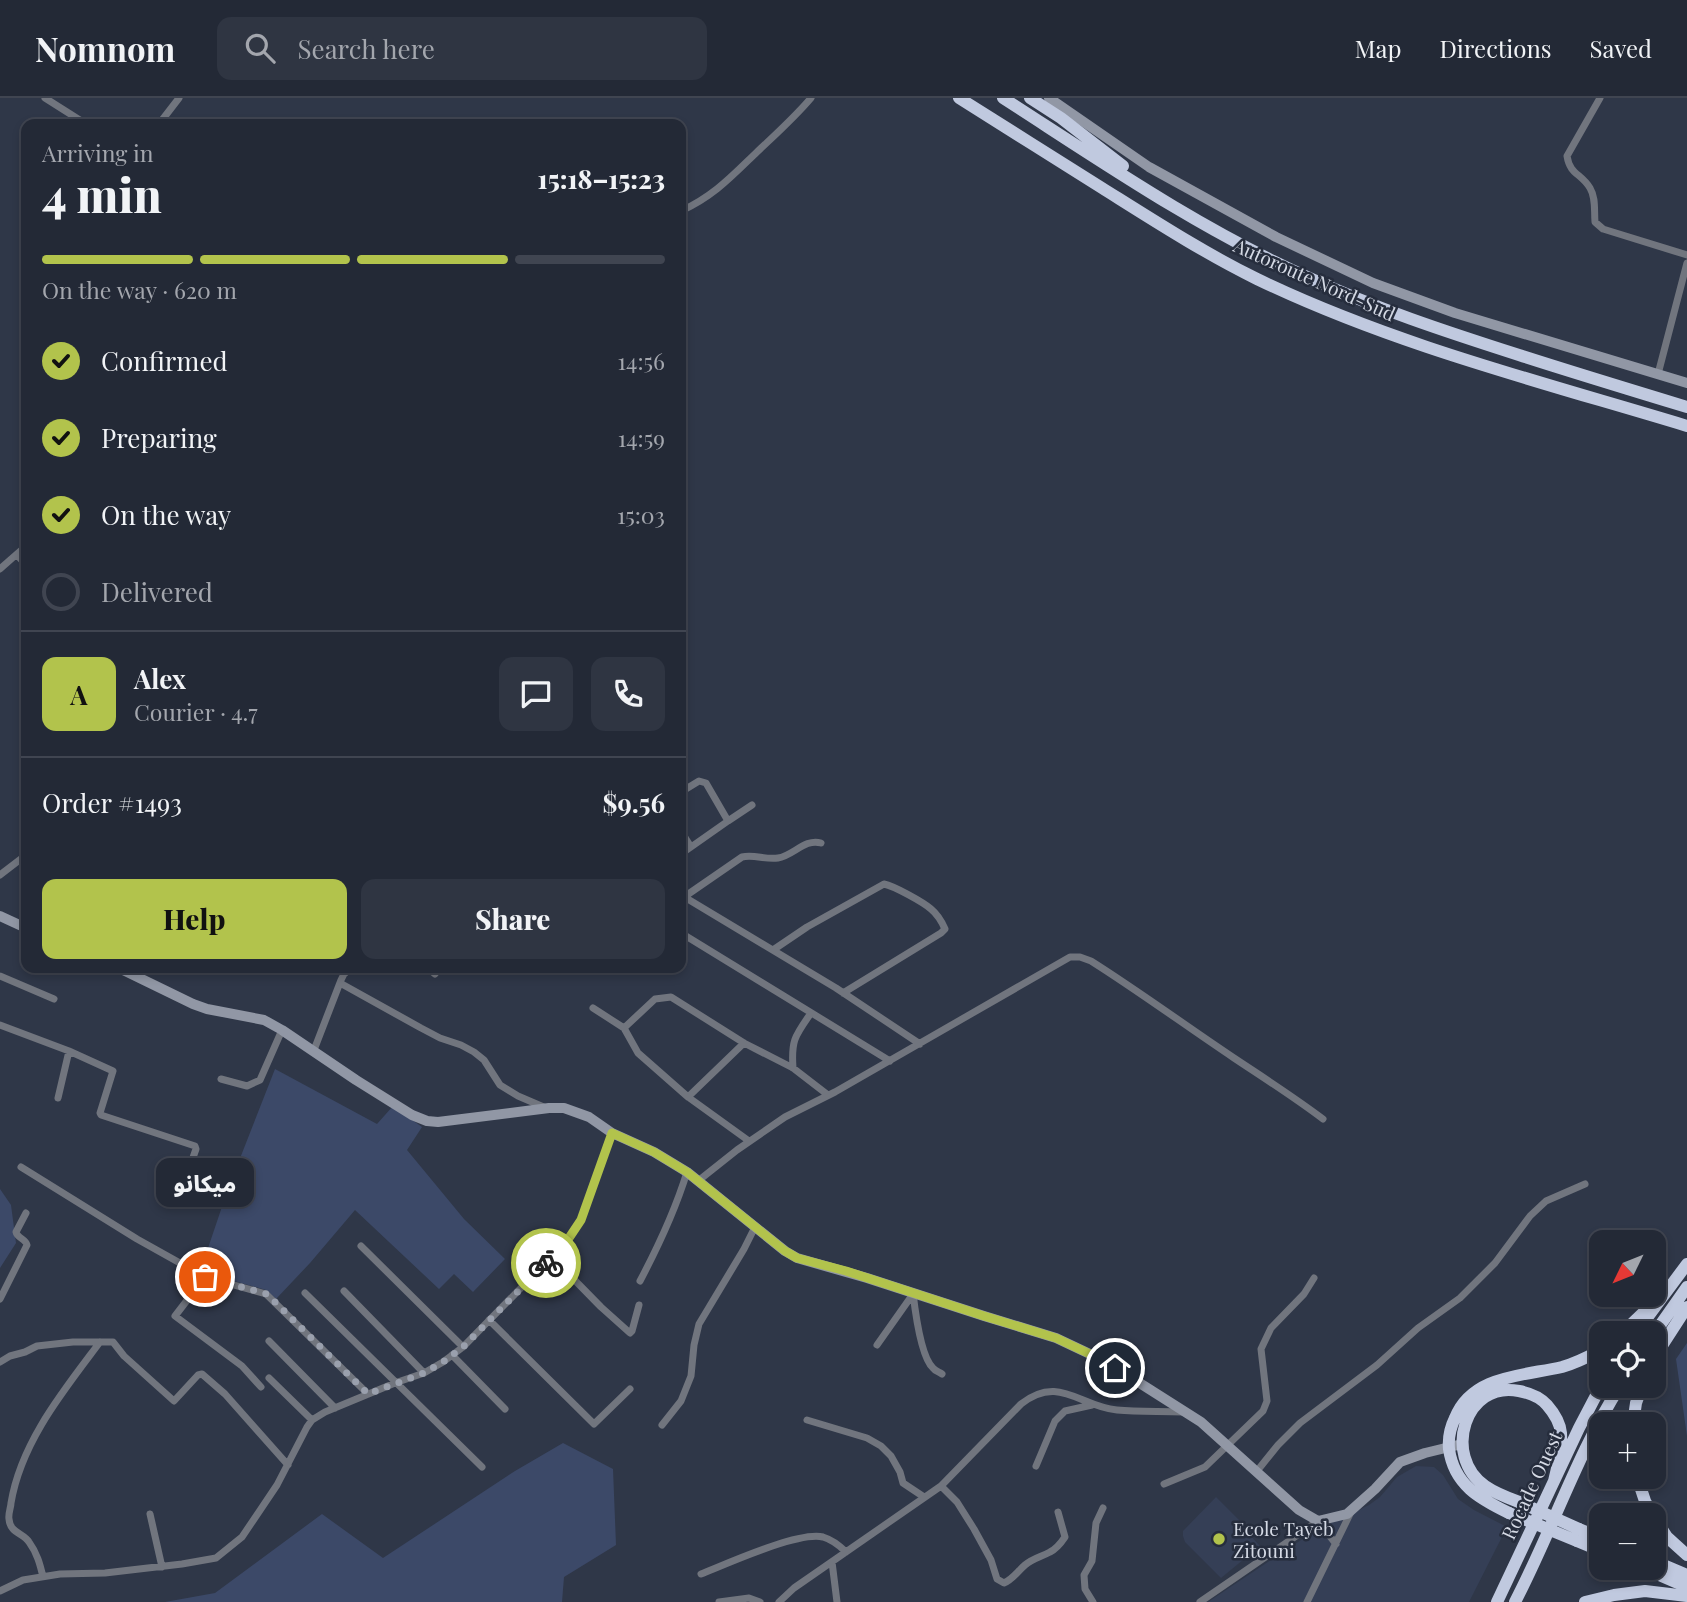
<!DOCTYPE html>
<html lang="en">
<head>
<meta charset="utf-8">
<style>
	:root { --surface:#232936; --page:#2f3542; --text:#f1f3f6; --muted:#a3a6ad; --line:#404551; --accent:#b2c34c }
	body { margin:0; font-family:"Playfair Display","Noto Sans Arabic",serif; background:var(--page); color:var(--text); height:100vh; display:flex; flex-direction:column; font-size:26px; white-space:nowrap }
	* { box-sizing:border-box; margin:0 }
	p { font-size:23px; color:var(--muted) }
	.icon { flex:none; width:38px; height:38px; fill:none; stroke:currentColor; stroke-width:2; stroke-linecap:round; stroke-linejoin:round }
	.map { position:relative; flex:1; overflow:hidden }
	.sheet { position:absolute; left:21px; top:21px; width:665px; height:854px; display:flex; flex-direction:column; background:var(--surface); border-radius:14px; box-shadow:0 4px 10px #0003,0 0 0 2px var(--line) }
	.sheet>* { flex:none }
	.needle { width:46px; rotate:227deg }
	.buttons { position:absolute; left:1589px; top:1132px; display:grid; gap:14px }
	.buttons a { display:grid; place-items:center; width:77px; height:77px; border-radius:14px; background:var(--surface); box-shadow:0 4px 10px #0003,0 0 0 2px var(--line); font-size:35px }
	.pin { position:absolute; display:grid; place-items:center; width:60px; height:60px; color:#fff; margin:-30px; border:4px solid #fff; border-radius:50%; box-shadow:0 2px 7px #0007 }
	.courier { position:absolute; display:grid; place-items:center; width:70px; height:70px; margin:-35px; border:5px solid #b2c34c; border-radius:50%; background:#fff; color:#222; box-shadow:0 2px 9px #0007 }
	.bubble { position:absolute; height:49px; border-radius:14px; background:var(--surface); box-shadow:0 4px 10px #0003,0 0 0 2px var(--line); font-size:23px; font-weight:800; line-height:49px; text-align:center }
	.summary em { font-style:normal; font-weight:800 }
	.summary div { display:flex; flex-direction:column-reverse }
	.summary { display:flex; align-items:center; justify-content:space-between; height:119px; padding:0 21px }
	h1 { font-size:46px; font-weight:800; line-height:52px }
	.bar { display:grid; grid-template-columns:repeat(4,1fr); gap:10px 7px; align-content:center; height:84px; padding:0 21px }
	.bar i { height:9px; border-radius:5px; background:var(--line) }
	.bar .on { background:var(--accent) }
	.bar p { grid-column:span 4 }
	.line { display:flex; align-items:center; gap:18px; padding:0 21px; border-top:2px solid var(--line) }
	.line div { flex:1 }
	.round { display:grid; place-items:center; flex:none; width:74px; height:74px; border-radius:14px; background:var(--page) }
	ol { padding:0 21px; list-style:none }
	li { display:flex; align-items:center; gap:21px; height:77px }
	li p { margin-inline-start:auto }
	li .icon { padding:7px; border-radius:50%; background:var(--accent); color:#111; stroke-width:4 }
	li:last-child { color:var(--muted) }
	li i { width:38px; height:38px; border:4px solid var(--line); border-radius:50% }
	.primary-button { display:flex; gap:14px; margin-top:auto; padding:14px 21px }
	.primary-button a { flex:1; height:80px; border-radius:14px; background:var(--accent); color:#111; font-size:28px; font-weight:800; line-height:80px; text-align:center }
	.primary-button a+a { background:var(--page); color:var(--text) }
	header { display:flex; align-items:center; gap:42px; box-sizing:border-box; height:98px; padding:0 35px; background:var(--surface); border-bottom:2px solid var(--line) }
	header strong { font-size:33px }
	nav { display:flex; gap:38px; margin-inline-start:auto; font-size:24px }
	.search { width:490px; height:63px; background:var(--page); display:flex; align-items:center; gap:18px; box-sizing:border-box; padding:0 24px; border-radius:14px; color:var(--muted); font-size:26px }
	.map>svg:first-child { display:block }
	.built { fill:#353f56 }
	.green { fill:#3c4968 }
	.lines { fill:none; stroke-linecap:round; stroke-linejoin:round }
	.street { stroke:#71757e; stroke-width:7 }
	.secondary { stroke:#9197a5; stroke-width:10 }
	.highway { stroke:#c0c9df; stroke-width:12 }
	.highway-bridge { stroke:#c0c9df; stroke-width:12 }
	.done { stroke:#9aa0ad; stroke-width:7; stroke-dasharray:0 12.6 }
	.route { stroke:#b2c34c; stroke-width:9 }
	.poi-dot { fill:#b2c34c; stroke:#262d3d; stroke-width:2.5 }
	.labels { text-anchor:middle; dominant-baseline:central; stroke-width:5; stroke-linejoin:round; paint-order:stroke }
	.street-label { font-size:19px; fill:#d4d9e4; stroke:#262d3d }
	.poi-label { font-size:19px; fill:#d4d9e4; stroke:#262d3d; text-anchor:start }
</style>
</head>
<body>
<header>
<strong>Nomnom</strong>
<div class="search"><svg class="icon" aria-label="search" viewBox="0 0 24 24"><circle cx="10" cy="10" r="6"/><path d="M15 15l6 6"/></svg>Search here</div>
<nav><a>Map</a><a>Directions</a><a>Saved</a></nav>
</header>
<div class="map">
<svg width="1687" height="1504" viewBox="0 0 1687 1504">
	<rect width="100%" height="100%" fill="#2f3748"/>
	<path class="built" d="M1416,1368L1434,1369L1443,1377L1458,1401L1474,1412L1507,1429L1469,1504H1208L1313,1434L1369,1407L1380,1399L1397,1379Z
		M1216,1399L1249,1432L1247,1434L1260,1448L1221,1480L1185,1444L1183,1438V1433Z"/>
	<path class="green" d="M275,971L377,1026L393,1008L422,1029L407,1052L464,1121L505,1161L473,1194L454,1176L439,1191L355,1112L310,1165L276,1201L266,1192L213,1177L207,1153L228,1091Z
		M0,1091L11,1107L16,1145L0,1170Z
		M1687,1245V1338L1676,1261Z
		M563,1345L613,1371L616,1447L564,1479L562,1504H165L215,1495L322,1416L383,1460L515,1373Z"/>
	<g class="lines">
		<path class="street" d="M45,0L86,26
			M1600,0L1567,58C1570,77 1581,75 1590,90C1596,100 1594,112 1595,124L1603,131L1687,157
			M159,26L179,0
			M681,113C714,98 732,78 757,54C776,36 795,19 811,0
			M1658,276L1687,165
			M17,457L26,467
			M0,471L26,448
			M681,694L699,683L706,685L728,723L752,707
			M681,733L691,749
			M681,756L728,723
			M0,777L26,757
			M681,797L836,890L920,946
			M684,799L742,759C754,756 765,762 778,760C793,758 805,740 821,745
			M681,835L890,963
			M773,852L807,829L884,786C894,788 923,804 931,811C937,816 942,824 945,831L941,835L843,895
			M428,870L435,876
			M0,878L54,901
			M340,885L421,930L440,940L461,947L474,954L484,962L500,987L518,998L546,1010
			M593,910L624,930L655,901L671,899L744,945L793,970L828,997
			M0,927L69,953L113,973L100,1015L101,1017L195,1048L196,1051L189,1071
			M624,930L638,955L688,999L749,1043
			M314,952L341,882L344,876L351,870
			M793,970C791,942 795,938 811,915
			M221,981L247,988L260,982L282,932
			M688,999L744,945
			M58,1000L69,953
			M21,1069L137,1141L205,1179L266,1196L368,1296
			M698,1083L737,1052L785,1019L835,994L1070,859H1080L1091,863C1140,894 1186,928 1234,960C1264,980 1294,999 1323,1021
			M361,1148L463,1249
			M552,1159L601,1209L630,1235L632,1233L639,1207
			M205,1179L175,1218L242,1268L261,1289
			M640,1183C659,1147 675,1113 687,1074
			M344,1193L424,1275
			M305,1195L482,1369
			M913,1195C915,1212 921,1259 933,1270C935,1273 939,1274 942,1276
			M0,1201L27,1147C26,1141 17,1140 16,1134L26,1115
			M489,1222L594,1326L630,1291
			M269,1243L335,1310
			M877,1247L913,1196
			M452,1257L505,1311
			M0,1264L10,1258L25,1254L37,1248L73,1244H113L124,1258L174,1303L198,1277L202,1276L225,1296L288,1367
			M269,1280L312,1322
			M807,1322L867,1340L881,1348L891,1358L900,1374L903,1385L924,1399
			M662,1327L681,1303L691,1278L694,1247L699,1226L744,1151L755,1129
			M1036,1368L1055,1323L1065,1313L1092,1307
			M1257,1373L1278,1347L1300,1325L1377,1267L1418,1230L1460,1200L1495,1165L1530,1118L1546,1103L1585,1086
			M1164,1386L1205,1369L1263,1313L1267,1303L1261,1251L1271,1230L1304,1196L1314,1180
			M941,1388L957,1404L974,1431L991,1462L997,1481L1004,1485C1013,1481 1017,1474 1025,1467C1033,1460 1041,1459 1050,1454C1056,1451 1061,1445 1065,1439L1058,1414
			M150,1416L162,1469
			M832,1464L837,1504
			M701,1476C726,1466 799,1433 823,1439C833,1442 839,1447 846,1454
			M43,1479C40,1466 37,1455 29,1444C23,1435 10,1435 9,1421C8,1416 11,1409 11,1405C21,1344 64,1292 100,1244
			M0,1493L23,1482L60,1476L105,1475L182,1466L216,1460L242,1439L277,1387L307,1329L312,1322L325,1314L395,1285L424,1275L443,1264L463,1249L567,1143L581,1122L612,1035
			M719,1504L749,1500L760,1504
			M779,1504L794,1490L941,1388L1021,1306C1059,1276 1080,1309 1117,1312C1139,1314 1161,1313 1183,1314
			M1093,1504L1085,1491L1084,1477L1092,1463L1096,1425L1103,1410
			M1200,1504L1318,1423L1336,1446
			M1307,1504L1351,1414"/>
		<path class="secondary" d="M1049,0L1149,69L1276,139L1373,185L1455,215L1687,285
			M0,818L26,830
			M119,870L193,906L207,911L264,922L282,932L356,982L412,1017L427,1023L438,1024L549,1010H564L589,1019L612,1035L654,1054L687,1074L785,1153L797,1160L867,1180L984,1218L1056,1240L1092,1257L1138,1284L1201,1324L1299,1412L1318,1423L1347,1416L1375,1391L1400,1364L1425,1355L1462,1346"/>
		<path class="highway" d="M959,0C1007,30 1054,60 1102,90C1153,122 1204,155 1257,181C1394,247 1542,284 1687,328
			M1003,0C1101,63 1198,130 1305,178C1374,210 1447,234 1519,257C1575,275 1631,292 1687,309
			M1030,0L1061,20L1123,68
			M1621,1236L1645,1213
			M1635,1236L1687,1166
			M1654,1236L1687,1189
			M1654,1260L1687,1209
			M1633,1326L1636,1305L1642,1288
			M1637,1379L1645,1403L1653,1418
			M1519,1404C1508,1400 1495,1395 1485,1388C1442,1358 1465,1282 1519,1293C1530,1295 1540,1299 1547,1307C1554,1315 1560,1325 1561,1335C1562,1352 1558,1367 1554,1383
			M1509,1415C1480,1401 1454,1387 1449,1351C1448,1340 1450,1330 1455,1320C1472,1277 1523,1278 1562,1269C1576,1265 1588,1259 1601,1252
			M1654,1419L1667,1439L1687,1457
			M1579,1431L1601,1440
			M1577,1443L1601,1453
			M1654,1463L1687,1477
			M1643,1470L1687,1489
			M1497,1504L1579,1330L1601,1288
			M1515,1504C1552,1433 1577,1356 1620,1288
			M1585,1504L1614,1497L1645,1493L1687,1498"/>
		<path class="highway-bridge" d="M1519,1404L1579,1431
			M1509,1415L1577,1443"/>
	</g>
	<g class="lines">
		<path class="done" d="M205,1179L267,1196L368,1296L424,1275L443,1264L463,1249L546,1165"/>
		<path class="route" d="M546,1165L567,1143L581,1122L612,1035L654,1054L687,1074L785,1153L797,1160L846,1173L984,1218L1056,1240L1092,1257L1115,1270"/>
	</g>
	<circle class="poi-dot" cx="1219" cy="1441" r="7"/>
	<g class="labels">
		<g class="street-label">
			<text transform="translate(1315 181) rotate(24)">Autoroute Nord-Sud</text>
			<text transform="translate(1531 1387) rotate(-65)">Rocade Ouest</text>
		</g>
		<g class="poi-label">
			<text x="1233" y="1430">Ecole Tayeb<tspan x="1233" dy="22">Zitouni</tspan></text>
		</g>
	</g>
</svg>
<div class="buttons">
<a><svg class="needle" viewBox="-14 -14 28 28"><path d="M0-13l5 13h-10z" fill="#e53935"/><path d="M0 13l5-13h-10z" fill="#a3a6ad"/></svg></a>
<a><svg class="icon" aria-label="locate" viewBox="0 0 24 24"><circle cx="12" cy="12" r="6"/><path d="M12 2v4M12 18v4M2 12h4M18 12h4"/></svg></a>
<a>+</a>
<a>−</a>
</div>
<div class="pin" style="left:205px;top:1179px;background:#ea580c"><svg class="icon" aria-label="bag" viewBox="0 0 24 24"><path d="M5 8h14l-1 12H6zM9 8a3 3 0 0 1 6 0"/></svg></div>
<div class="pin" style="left:1115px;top:1270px;background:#1f2937"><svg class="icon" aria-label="home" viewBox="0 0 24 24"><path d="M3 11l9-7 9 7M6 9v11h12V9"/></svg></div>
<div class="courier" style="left:546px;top:1165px"><svg class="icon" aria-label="bike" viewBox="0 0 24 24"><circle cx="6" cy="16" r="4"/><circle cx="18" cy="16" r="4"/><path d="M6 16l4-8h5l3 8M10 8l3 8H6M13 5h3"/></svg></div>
<div class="bubble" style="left:156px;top:1060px;width:98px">ميكانو</div>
<section class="sheet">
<div class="summary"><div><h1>4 min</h1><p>Arriving in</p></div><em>15:18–15:23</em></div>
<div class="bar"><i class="on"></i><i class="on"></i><i class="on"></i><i></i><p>On the way · 620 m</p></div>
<ol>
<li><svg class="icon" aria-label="check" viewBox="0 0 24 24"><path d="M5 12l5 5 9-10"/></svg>Confirmed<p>14:56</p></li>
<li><svg class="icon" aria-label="check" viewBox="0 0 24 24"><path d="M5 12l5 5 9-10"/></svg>Preparing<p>14:59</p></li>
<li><svg class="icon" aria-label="check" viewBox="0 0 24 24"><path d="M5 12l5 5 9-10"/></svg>On the way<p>15:03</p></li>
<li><i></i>Delivered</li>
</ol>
<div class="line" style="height:126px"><b class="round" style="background:var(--accent);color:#111">A</b><div><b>Alex</b><p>Courier · 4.7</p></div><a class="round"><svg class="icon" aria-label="chat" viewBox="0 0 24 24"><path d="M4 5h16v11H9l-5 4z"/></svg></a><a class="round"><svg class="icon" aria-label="phone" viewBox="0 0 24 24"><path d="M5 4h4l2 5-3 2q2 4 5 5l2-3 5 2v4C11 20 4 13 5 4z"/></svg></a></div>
<div class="line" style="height:91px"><div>Order #1493</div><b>$9.56</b></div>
<div class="primary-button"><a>Help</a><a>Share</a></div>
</section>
</div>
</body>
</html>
